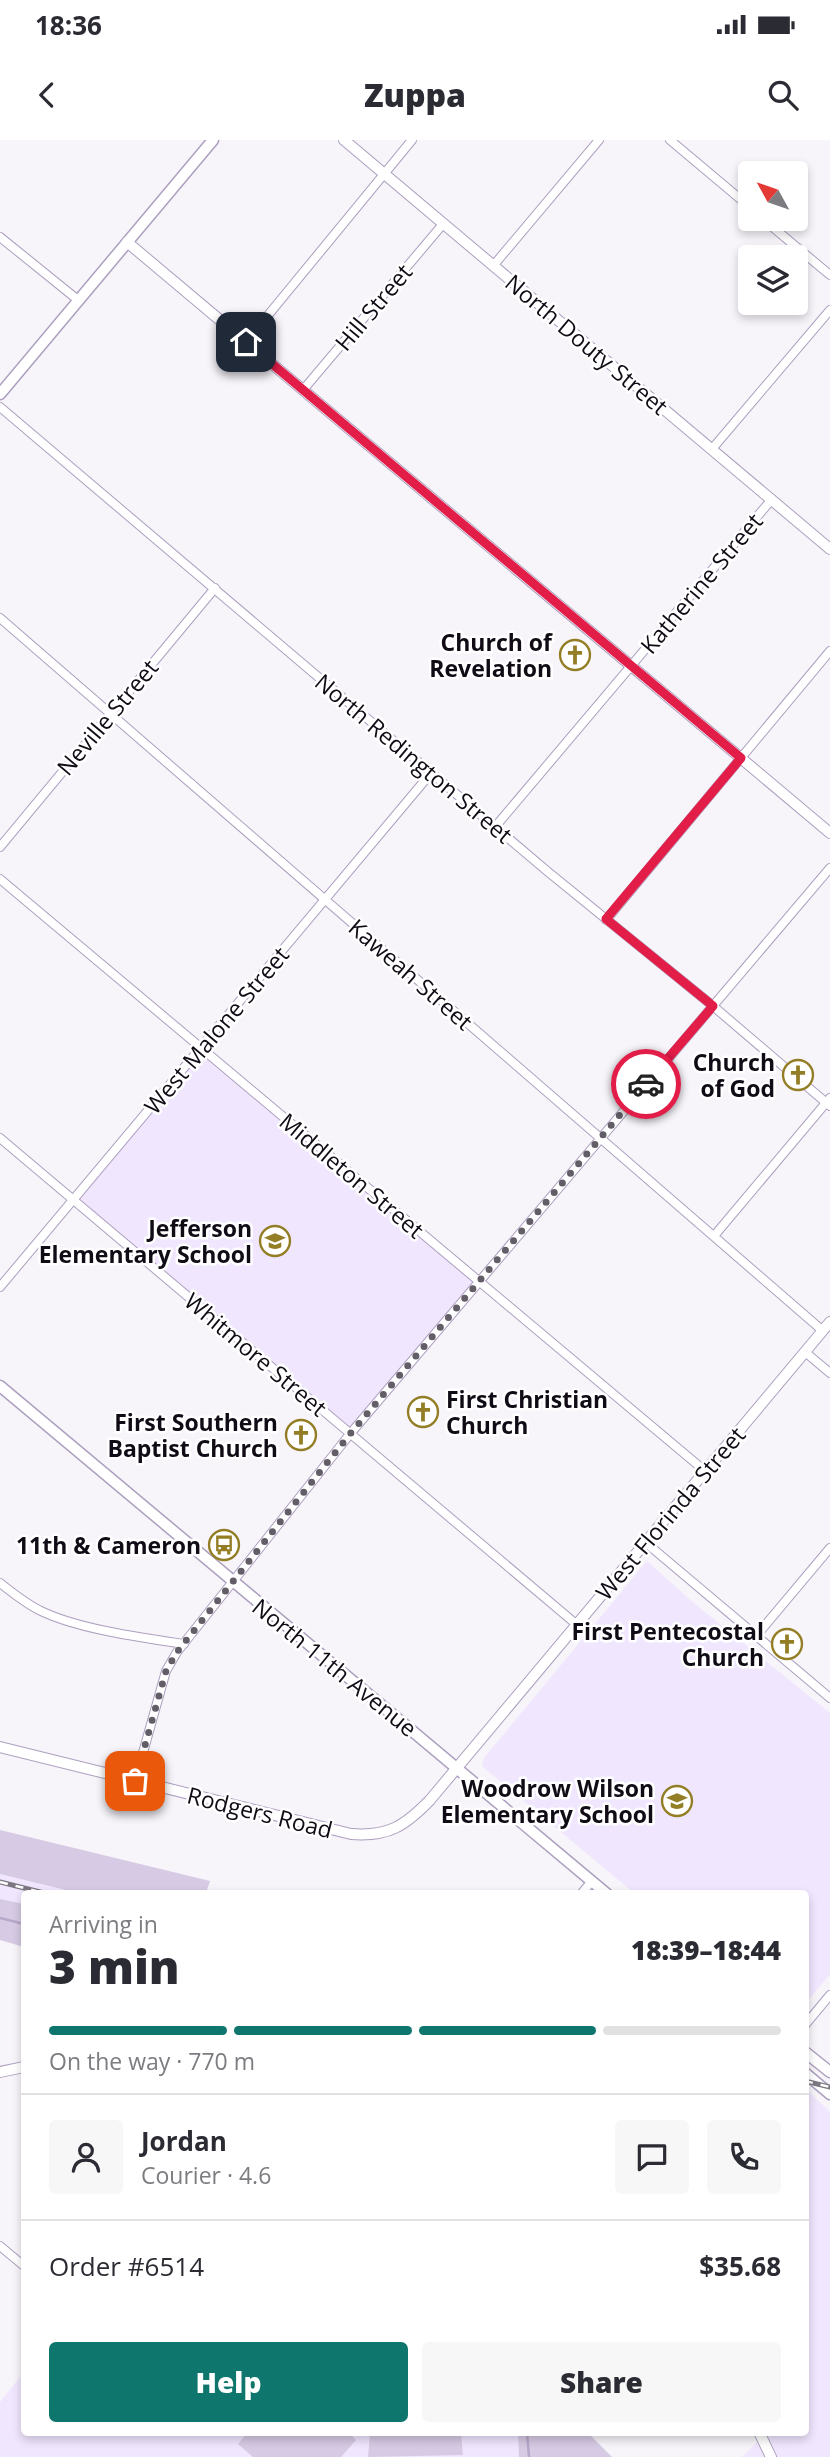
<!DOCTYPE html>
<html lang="en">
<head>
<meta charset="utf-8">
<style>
	:root { --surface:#fff; --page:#f7f7f7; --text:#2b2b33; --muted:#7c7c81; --line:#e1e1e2; --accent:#0f766e }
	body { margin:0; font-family:"Open Sans",sans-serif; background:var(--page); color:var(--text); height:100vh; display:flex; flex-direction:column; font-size:26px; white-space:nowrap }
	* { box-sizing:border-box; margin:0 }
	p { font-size:23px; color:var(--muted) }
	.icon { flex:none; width:38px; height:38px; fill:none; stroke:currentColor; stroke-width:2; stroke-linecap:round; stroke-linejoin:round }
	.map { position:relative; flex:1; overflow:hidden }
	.panel { position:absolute; left:21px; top:1750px; width:788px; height:546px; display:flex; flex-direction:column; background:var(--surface); border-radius:7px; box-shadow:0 4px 10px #0003 }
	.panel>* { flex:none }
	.needle { width:46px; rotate:310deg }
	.fabs { position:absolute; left:738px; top:21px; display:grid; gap:14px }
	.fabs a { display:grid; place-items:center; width:70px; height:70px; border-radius:7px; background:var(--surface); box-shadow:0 4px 10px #0003; font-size:35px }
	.pin { position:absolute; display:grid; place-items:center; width:60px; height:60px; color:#fff; margin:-30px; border-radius:14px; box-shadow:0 4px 10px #0006 }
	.courier { position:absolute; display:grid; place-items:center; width:70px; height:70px; margin:-35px; border:5px solid #e11d48; border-radius:50%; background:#fff; color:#222; box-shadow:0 2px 9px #0007 }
	.headline em { font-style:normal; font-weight:800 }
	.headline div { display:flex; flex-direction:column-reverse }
	.headline { display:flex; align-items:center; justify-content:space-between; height:119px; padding:0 28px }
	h1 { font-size:46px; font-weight:800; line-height:52px }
	.bar { display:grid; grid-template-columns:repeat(4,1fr); gap:10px 7px; align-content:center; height:84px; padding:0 28px }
	.bar i { height:9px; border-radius:5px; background:var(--line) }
	.bar .active { background:var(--accent) }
	.bar p { grid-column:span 4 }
	.line { display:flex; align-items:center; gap:18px; padding:0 28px; border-top:2px solid var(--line) }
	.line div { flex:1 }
	.round { display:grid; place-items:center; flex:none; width:74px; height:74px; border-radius:7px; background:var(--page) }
	.cta { display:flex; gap:14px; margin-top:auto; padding:14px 28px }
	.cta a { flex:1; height:80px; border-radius:7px; background:var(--accent); color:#fff; font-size:28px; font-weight:800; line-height:80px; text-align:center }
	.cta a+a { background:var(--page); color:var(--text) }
	.status { display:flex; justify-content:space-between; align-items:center; height:49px; padding:0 35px; background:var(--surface); direction:ltr }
	.status svg { height:19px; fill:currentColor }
	header { display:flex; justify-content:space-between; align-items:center; height:91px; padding:0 28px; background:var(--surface); font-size:32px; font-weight:800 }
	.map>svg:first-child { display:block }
	.built { fill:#f0e6fe }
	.green { fill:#d6cae4 }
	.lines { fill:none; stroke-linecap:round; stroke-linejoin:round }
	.stream { stroke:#b7a7cb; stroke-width:2.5 }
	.minor-casing { stroke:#ad9fbf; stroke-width:10 }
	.tertiary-casing { stroke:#ad9fbf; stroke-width:12 }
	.secondary-casing { stroke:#ad9fbf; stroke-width:13 }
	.minor { stroke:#fff; stroke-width:8 }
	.tertiary { stroke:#fff; stroke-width:10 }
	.secondary { stroke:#fff; stroke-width:10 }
	.rail-casing { stroke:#7c7780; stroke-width:5 }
	.rail { stroke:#fff; stroke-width:2.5; stroke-dasharray:8; stroke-linecap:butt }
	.done { stroke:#625d66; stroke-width:7; stroke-dasharray:0 12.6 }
	.route { stroke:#e11d48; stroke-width:9 }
	.labels { text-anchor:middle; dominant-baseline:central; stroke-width:5; stroke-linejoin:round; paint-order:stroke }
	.street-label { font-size:23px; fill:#110b16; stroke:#fff }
	.poi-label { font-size:23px; font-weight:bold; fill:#110b16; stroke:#fff; text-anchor:end }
</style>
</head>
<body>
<div class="status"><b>18:36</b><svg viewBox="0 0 49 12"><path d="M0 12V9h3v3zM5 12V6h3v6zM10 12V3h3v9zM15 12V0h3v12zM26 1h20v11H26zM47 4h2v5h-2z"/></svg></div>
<header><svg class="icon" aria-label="back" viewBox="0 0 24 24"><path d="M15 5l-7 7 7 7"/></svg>Zuppa<svg class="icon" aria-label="search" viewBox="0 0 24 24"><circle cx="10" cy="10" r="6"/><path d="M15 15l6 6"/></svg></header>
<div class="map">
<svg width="830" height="2317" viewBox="0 0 830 2317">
	<rect width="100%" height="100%" fill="#f7f4fa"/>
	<path class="built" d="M201,908L479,1142L350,1294L276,1236L73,1060Z
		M647,1421L695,1464L830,1573V1834L805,1864V1754L634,1753L482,1626L484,1618Z
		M0,1734L78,1753L24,1754V1764L0,1759Z
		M805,1948L830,1972V2317H742L761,2298L759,2293L805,2292Z
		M24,2232V2292L518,2293L519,2317H0V2262Z"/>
	<path class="green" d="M0,1690L210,1741L206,1753H78L0,1734Z
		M0,1759L24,1764V1807L0,1800Z
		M247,2293H349L356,2300L341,2317H253L238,2304Z
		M370,2293H461L463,2315L368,2317Z
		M518,2293H588L612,2317H519Z"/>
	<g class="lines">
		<path class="stream" d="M0,1778L24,1784
			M527,2292L529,2317"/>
		<g class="minor-casing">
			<path id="minor" d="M670,0L751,68
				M763,79L830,135
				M0,97L78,160
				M493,126L599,0
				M246,202L412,0
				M303,250L443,84
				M0,267L547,731L713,866L830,966
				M712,309L830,170
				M0,478L823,1191
				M495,687L772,359
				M0,707L215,448
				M0,739L705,1331
				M606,780L830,511
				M0,998L576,1484
				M714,1096L830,958
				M0,1147L431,633
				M805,1212L830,1233
				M645,1402L830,1558
				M0,1443C13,1453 26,1464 41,1471C78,1489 143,1498 184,1504
				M757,1495L830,1408
				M135,1641L166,1531L177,1512L350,1294L830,728
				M581,1754L592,1741
				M805,1885L830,1855
				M0,2106L24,2126"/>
		</g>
		<g class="tertiary-casing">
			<path id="tertiary" d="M344,0L830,409
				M127,102L830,693
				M0,1607L351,1694C388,1697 405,1686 430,1660L830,1182
				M0,1932L24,1927
				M759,2292L771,2317"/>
		</g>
		<g class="secondary-casing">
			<path id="secondary" d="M0,254L213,0
				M0,1246L607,1754
				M805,1912L830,1932
				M805,1933L830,1954"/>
		</g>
		<use href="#minor" class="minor"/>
		<use href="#tertiary" class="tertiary"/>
		<use href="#secondary" class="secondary"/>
		<g class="rail-casing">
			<path id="rail" d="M0,1742L48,1754
				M805,1941L830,1947"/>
		</g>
		<use href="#rail" class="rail"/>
	</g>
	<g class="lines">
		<path class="done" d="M135,1641L166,1531L177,1512L350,1294L646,944"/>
		<path class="route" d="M246,202L741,618L606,779L713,866L646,944"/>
	</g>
	<defs>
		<g id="church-ring" transform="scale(1.575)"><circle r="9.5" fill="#fff" stroke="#937e25" stroke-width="1.5"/><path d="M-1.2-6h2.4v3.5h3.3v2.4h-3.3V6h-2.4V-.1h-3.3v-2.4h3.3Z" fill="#937e25"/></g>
		<g id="school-ring" transform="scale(1.575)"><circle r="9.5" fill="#fff" stroke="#937e25" stroke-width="1.5"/><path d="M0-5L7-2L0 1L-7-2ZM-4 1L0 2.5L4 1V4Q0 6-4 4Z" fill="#937e25"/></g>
		<g id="bus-ring" transform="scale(1.575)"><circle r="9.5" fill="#fff" stroke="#937e25" stroke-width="1.5"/><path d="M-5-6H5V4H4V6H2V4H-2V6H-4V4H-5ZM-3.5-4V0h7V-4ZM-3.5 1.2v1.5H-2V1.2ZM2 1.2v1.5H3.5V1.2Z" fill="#937e25"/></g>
	</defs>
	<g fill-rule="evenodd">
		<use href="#church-ring" x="575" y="515"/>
		<use href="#church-ring" x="798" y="935"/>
		<use href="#school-ring" x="275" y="1101"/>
		<use href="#church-ring" x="423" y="1272"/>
		<use href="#church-ring" x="301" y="1295"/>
		<use href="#bus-ring" x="224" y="1405"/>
		<use href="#church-ring" x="787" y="1504"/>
		<use href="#school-ring" x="677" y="1661"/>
	</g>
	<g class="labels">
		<g class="street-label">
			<text transform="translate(373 167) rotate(-50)">Hill Street</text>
			<text transform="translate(587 204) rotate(40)">North Douty Street</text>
			<text transform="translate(701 443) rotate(-50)">Katherine Street</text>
			<text transform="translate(107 577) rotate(-50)">Neville Street</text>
			<text transform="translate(414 618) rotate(40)">North Redington Street</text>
			<text transform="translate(411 834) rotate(41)">Kaweah Street</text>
			<text transform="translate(216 890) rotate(-50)">West Malone Street</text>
			<text transform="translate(352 1035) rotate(40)">Middleton Street</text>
			<text transform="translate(256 1214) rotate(40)">Whitmore Street</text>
			<text transform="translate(670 1373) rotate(-50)">West Florinda Street</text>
			<text transform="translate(335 1527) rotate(39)">North 11th Avenue</text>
			<text transform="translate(260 1672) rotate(14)">Rodgers Road</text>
		</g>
		<g class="poi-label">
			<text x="552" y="502">Church of<tspan x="552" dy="26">Revelation</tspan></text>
			<text x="775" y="922">Church<tspan x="775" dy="26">of God</tspan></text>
			<text x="252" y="1088">Jefferson<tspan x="252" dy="26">Elementary School</tspan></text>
			<text x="446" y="1259" text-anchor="start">First Christian<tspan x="446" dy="26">Church</tspan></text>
			<text x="278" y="1282">First Southern<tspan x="278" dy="26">Baptist Church</tspan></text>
			<text x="201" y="1405">11th &amp; Cameron</text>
			<text x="764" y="1491">First Pentecostal<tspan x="764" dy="26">Church</tspan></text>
			<text x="654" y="1648">Woodrow Wilson<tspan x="654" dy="26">Elementary School</tspan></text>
		</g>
	</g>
</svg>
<div class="fabs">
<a><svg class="needle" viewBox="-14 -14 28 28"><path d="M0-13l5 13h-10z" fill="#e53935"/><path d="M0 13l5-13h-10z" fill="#7c7c81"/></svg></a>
<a><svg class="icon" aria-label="layers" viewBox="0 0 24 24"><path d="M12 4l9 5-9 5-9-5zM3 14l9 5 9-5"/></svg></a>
</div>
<div class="pin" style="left:135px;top:1641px;background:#ea580c"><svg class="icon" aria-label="bag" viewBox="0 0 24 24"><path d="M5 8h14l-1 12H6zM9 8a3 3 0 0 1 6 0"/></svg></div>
<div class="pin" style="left:246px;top:202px;background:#1f2937"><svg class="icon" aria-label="home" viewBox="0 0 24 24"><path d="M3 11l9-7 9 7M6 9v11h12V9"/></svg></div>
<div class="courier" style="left:646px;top:944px"><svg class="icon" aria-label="car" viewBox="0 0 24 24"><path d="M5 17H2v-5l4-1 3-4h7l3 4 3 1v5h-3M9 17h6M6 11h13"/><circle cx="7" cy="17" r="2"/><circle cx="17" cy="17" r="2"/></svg></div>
<section class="panel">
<div class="headline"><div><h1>3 min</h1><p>Arriving in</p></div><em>18:39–18:44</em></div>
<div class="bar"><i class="active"></i><i class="active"></i><i class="active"></i><i></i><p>On the way · 770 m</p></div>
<div class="line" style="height:126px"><a class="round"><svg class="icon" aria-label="person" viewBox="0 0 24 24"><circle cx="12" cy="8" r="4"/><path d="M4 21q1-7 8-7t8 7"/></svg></a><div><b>Jordan</b><p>Courier · 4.6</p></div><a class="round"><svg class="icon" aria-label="chat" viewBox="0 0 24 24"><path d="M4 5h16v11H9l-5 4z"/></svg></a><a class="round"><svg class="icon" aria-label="phone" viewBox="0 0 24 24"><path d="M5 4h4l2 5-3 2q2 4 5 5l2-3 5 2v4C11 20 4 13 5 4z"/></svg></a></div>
<div class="line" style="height:91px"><div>Order #6514</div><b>$35.68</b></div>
<div class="cta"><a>Help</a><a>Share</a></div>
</section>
</div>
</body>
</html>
